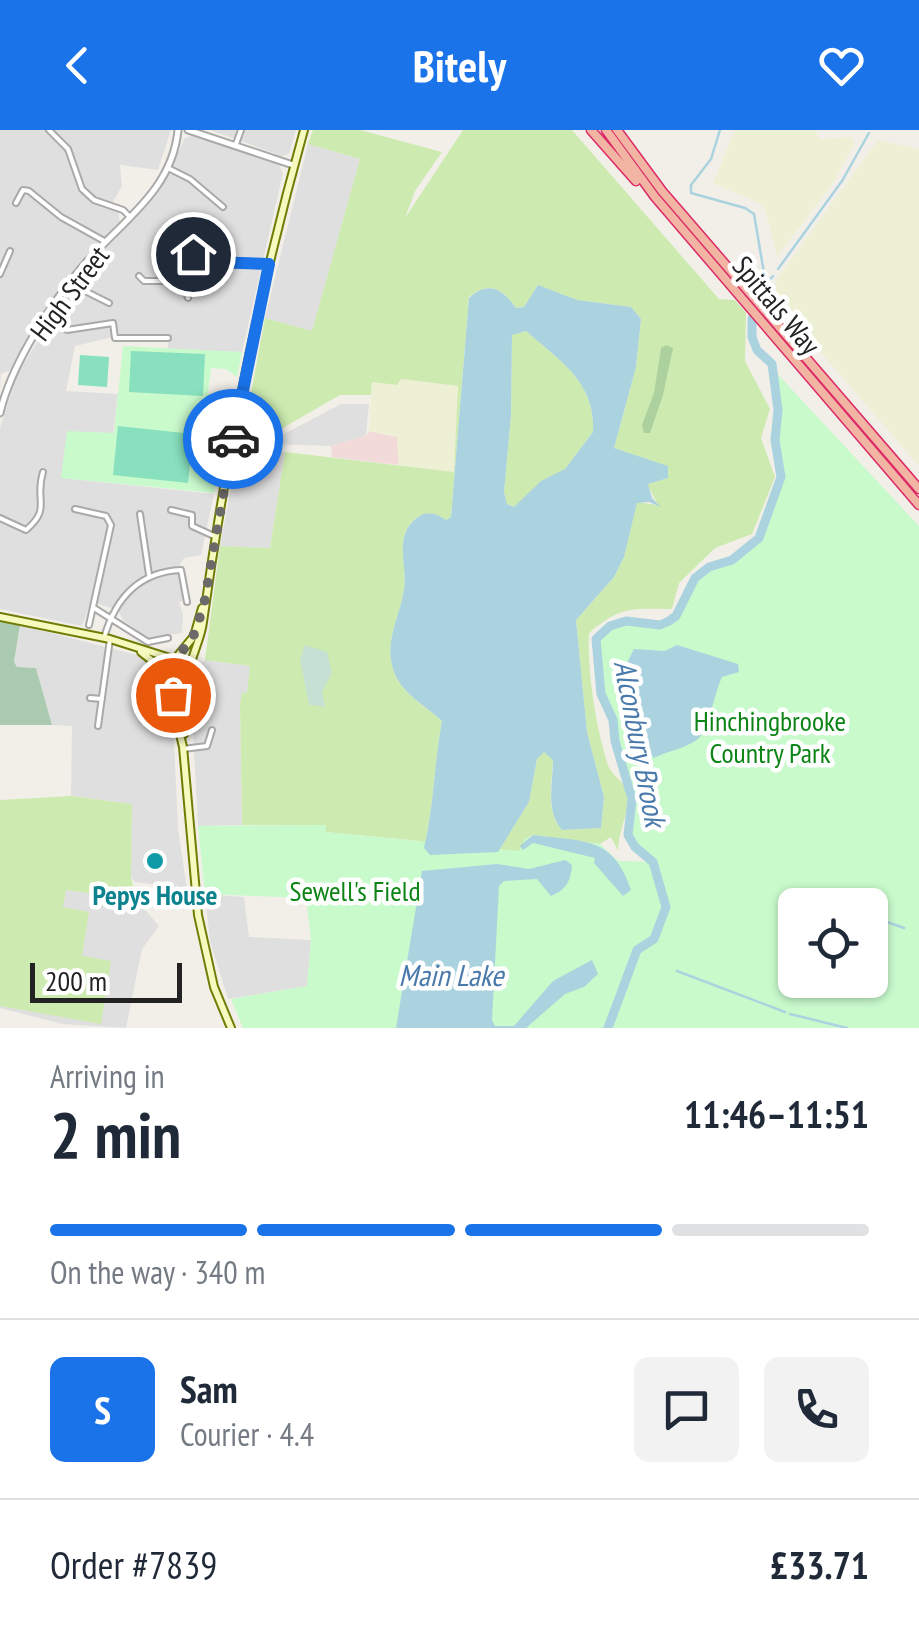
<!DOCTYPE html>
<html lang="en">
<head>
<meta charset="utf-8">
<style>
	:root { --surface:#fff; --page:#f2f2f3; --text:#1f2937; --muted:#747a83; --line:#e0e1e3; --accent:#1a73e8 }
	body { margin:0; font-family:"PT Sans Narrow",sans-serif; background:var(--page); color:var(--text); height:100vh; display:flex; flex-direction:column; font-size:38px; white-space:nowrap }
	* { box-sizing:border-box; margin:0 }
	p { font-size:32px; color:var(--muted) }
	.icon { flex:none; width:55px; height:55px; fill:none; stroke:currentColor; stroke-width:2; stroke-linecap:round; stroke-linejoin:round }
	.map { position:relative; height:898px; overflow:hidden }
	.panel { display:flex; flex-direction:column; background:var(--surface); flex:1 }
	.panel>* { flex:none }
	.fabs { position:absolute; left:778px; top:758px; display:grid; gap:20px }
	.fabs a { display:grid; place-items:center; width:110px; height:110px; border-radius:15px; background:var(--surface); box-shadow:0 2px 8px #0004; font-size:50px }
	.scale { position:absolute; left:30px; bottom:25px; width:152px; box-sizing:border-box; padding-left:10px; border:5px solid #222; border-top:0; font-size:28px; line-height:35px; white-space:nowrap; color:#222; -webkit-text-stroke:8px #fff; paint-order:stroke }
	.pin { position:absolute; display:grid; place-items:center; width:85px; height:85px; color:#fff; margin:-42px; border:5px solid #fff; border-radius:50%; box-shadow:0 2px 10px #0007 }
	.courier { position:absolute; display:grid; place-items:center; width:100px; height:100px; margin:-50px; border:8px solid #1a73e8; border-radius:50%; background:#fff; color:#222; box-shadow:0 2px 12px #0007 }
	.overview em { font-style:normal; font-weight:800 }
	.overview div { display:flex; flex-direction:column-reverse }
	.overview { display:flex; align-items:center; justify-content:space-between; height:170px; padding:0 50px }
	h1 { font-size:65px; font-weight:800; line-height:75px }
	.bar { display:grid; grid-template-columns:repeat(4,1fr); gap:15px 10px; align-content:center; height:120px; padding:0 50px }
	.bar i { height:12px; border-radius:8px; background:var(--line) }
	.bar .on { background:var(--accent) }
	.bar p { grid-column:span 4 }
	.line { display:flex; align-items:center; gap:25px; padding:0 50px; border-top:2px solid var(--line) }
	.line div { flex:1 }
	.round { display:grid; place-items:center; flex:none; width:105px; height:105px; border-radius:15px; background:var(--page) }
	header { display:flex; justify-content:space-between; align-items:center; height:130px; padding:0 50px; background:var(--accent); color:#fff; font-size:45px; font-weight:800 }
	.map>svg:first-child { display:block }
	.residential { fill:#e0dfdf }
	.commercial { fill:#f2dad9 }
	.farmland { fill:#eef0d5 }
	.grass { fill:#cdebb0; fill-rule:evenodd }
	.forest { fill:#add19e }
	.wetland { fill:#c6e0d4 }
	.cemetery { fill:#aacbaf }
	.park { fill:#c8facc; fill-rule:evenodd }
	.pitch { fill:#88e0be }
	.water { fill:#aad3df; fill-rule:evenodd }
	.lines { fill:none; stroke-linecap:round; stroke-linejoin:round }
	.stream { stroke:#aad3df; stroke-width:2.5 }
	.river { stroke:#aad3df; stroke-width:9 }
	.minor-casing { stroke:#a9a9a9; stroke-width:8 }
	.tertiary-casing { stroke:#a9a9a9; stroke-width:9 }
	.secondary-casing { stroke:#707d05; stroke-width:10 }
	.trunk-casing { stroke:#dc2a67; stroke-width:11 }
	.minor { stroke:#fff; stroke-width:4 }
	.tertiary { stroke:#fff; stroke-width:5 }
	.secondary { stroke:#f7fabf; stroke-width:6 }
	.trunk { stroke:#f2b4a3; stroke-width:8 }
	.done { stroke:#6b6a68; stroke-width:10; stroke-dasharray:0 18 }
	.route { stroke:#1a73e8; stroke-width:12 }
	.culture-dot { fill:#0f9aa8; stroke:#fff; stroke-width:4 }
	.labels { text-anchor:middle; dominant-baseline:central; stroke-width:9; stroke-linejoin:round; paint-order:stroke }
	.street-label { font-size:28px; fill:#222; stroke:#fff }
	.park-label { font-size:28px; fill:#0c8416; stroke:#fff }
	.culture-label { font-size:28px; font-weight:bold; fill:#0d838f; stroke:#fff }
	.water-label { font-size:30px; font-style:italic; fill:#4a7aab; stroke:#fff }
</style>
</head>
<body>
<header><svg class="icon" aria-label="back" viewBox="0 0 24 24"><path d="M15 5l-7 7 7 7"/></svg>Bitely<svg class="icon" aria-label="heart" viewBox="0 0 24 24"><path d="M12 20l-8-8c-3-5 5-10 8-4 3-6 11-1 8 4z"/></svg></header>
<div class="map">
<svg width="919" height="898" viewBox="0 0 919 898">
	<rect width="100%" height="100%" fill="#f2efe9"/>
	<path class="residential" d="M0,0H171L158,40L120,35L122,56L109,79L118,82L120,92L65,150L10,240L1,244L0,260Z
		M210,0H296L289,24L282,26Z
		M191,6L262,27L279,35L283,43L242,222L168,219L167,204L118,206L75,216L66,261L118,264L113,304L62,348L214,364L201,425L184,428L179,436L185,470L179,472L183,484L182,503L147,508L123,490L118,480L91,472L82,496L0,479V298L17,244L87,133L147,75L169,42L185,8Z
		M308,14L360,29L312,202L265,188Z
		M341,274H369L366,306L331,316L265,314Z
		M238,319L285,322L270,418L220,416Z
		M20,495L137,525L153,537L173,588L178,699L187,759L135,752L131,747L132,674L71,666L72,596L52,595L36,538L17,537L14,532Z
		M205,530L250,536L247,564L240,574L242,695L198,696L192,583L199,536Z
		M0,751L136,769L159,796L142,819L126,898L62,894L0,878Z
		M205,764L244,767L249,807L311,810L307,856L228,869L210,811Z"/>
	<path class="commercial" d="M369,301L397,307L399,335L332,327L331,316L366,306Z"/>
	<path class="farmland" d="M735,0H815L820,9L852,7L855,13L834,52L777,127L765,80L759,73L713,53Z
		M878,10L919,19V336L791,188L773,182L766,173L778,147Z
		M400,249L459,256L454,343L399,335L397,307L369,301L372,251L397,255Z"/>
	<path class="grass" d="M313,0H360L442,22L415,61L405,88L463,0H572L719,169L735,170L746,183L745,231L770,279L761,308L775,347L752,404L715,418L679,453L672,479C632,479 622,475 589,503C587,541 596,598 608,635C612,647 628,652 628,667C628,685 618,703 618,721L611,707L600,714L533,705L525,709L520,723L430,728L423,725L420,711L325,702V695H242L240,574L242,562L247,563L250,536L205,530L220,416L270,418L285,322L454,342L458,256L401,249L397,255L372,252L371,265H340L262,310H246L243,306L265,188L312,201L360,29L308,14ZM538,155L577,170L631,177L641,189L636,237L614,318L667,336L668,348L647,354L658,375L637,372L624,427L614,447L576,490L587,602L604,667L601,698L562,700C545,681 552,654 553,629L544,621L537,629L529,672L498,722L429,725L424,718C434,676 434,634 442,591C424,575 403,565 394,542C383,511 400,488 404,459C408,434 392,405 418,387C429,380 437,384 446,390L451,387L469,167C489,150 503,159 516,178L524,177Z
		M526,201C559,230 596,252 593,302L565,339L515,377L507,374L504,362L511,285L512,205Z
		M71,666L132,674L131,747L136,769L66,760L63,777L89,782L82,826L111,831L101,894L0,876V670Z"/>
	<path class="forest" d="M666,215L673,218L663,265L650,303H644L642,295L654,263L661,218Z"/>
	<path class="wetland" d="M305,515L327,522L332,543L322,562L325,577L309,575L300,529Z"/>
	<path class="cemetery" d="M0,491L20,495L14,532L17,537L36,538L52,595H0Z"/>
	<path class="park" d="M123,216L242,222L237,247L226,239L211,238L208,263L216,265L210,309L224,312L214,363L61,348L67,301L114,303Z
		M769,235L919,396V898H243L231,869L307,856L311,810L306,768L205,764L198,696L326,695V702L519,721L525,709L533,705L600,714L618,731L652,732L628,705L632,669L615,611L613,590L601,564L596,509L610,496L626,491L660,495L669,491L676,486L687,458L709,437L732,430L759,408L781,347L774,297L777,262ZM795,775H870V850H795Z"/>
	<path class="pitch" d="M131,221L205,224L203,266L129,262Z
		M80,225L109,227L107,257L78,255Z
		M118,296L193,304L188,353L113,345Z"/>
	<path class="water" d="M538,155L577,170L631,177L641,189L636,237L614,318L668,336V348L648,354L652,368L661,377L649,372L637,373L624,427L614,447L576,490L587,602L604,667L601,698L562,700C545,680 553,654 553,630L544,622L537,629L529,672L498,722L430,725L424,718C434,676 434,634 442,591C425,575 403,565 394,542C383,511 400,488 404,459C408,434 392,406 418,387C429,380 437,384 446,390L451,387L469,168C488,150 503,159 516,178L524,177ZM526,201C559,230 596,252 593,302L565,339L541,351L514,377L507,374L504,362L511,285L512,205Z
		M677,515L738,534L739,542L722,547C714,564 709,598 699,608C688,618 667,621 654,628C643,614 629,595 628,578C627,565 627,559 621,545L634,519L665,521Z
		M533,705C583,712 613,705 631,760L623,766L594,733L595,728L533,713L523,720L520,716Z
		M565,730L572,735C571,751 566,760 551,766L537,749L504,751L499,756L492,890L495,896H514L553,851L592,830L598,844L584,857L565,864L526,898H396L422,741L497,734L529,739Z"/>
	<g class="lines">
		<path class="stream" d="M720,0L711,29L691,55V63L745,78L754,84L765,149L759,166
			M778,139L842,51L869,3
			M765,155L773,146
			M870,786L904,798
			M677,841L785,882
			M790,884L847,898"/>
		<path class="river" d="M608,898L637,820L654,809L666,777L653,732L635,717L628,705L632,669L615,611L613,590L601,564L596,509L610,496L626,491L660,495L669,491L676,486L695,448L709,437L732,430L759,408L781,347L775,310L778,280L772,234L757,220L752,207V189L759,166"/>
		<g class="minor-casing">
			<path id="minor" d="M49,0L68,19L82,59L94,70L123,80L129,86
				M236,14L241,0
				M168,38L190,49L223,77
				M16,73L23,60L29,61L61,87L106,112
				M180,112L193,124
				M0,144L10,121
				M139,146L144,151H182L193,124L210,131L269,135
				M182,151L188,168
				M69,153L109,173
				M46,190L67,200L113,193L115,208H168
				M75,379L106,386L111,395L89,495
				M171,380L192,385V396L214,406
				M140,384L149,445
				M0,388L26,400C52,378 34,371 43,342
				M94,478L148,512L168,508
				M104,508C115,469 138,442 181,440L187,472
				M90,568L102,569
				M98,596L110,509
				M183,619L207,616L212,600"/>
		</g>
		<g class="tertiary-casing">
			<path id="tertiary" d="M188,0L293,35
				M0,283C11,235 51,173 83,136C120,92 172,62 178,0"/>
		</g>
		<g class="secondary-casing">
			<path id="secondary" d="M0,487L110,509L170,528
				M141,522L165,541
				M176,528L194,506L202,478
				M189,543C191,525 201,510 203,492C226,326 259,161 304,0
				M170,558L179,563L188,556L187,537L171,528L165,541L183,617L198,785L214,857L231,898
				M184,604L188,557"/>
		</g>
		<g class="trunk-casing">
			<path id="trunk" d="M591,0L636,51
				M606,0L655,67L919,375
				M617,0L662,61L919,359"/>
		</g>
		<use href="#minor" class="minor"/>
		<use href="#tertiary" class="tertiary"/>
		<use href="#secondary" class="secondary"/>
		<use href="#trunk" class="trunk"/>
	</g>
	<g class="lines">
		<path class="done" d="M173,565L166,537L192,510L204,475L233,309"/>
		<path class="route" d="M193,124L210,132L269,134L233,309"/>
	</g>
	<circle class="culture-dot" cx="155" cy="731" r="10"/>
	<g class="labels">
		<g class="street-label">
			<text transform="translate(69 163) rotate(-53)">High Street</text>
			<text transform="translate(777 175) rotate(50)">Spittals Way</text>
		</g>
		<g class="park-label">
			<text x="770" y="590">Hinchingbrooke<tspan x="770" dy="32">Country Park</tspan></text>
			<text x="355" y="760">Sewell's Field</text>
		</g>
		<g class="culture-label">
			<text x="155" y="764">Pepys House</text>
		</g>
		<g class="water-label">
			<text transform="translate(641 613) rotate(79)">Alconbury Brook</text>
			<text x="451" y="844">Main Lake</text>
		</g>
	</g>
</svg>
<div class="fabs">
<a><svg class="icon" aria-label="locate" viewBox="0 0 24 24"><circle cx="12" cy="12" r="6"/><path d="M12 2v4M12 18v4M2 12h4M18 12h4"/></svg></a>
</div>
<div class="scale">200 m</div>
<div class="pin" style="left:173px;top:565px;background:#ea580c"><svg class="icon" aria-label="bag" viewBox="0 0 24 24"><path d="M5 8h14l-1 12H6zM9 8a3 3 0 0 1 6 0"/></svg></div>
<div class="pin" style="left:193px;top:124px;background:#1f2937"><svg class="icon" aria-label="home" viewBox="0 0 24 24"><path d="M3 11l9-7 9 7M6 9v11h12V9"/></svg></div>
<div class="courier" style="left:233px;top:309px"><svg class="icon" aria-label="car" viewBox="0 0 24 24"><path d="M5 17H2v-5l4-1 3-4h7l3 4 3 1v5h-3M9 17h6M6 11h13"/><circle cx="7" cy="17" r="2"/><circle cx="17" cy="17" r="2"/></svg></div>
</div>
<section class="panel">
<div class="overview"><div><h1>2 min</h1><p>Arriving in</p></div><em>11:46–11:51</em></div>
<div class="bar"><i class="on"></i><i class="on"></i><i class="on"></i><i></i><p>On the way · 340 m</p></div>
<div class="line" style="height:180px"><b class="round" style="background:var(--accent);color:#fff">S</b><div><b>Sam</b><p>Courier · 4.4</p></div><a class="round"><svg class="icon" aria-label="chat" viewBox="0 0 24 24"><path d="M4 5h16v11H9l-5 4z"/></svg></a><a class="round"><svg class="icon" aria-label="phone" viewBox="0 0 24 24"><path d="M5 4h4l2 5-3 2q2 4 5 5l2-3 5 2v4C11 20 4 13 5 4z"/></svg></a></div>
<div class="line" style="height:130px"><div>Order #7839</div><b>£33.71</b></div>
</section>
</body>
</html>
